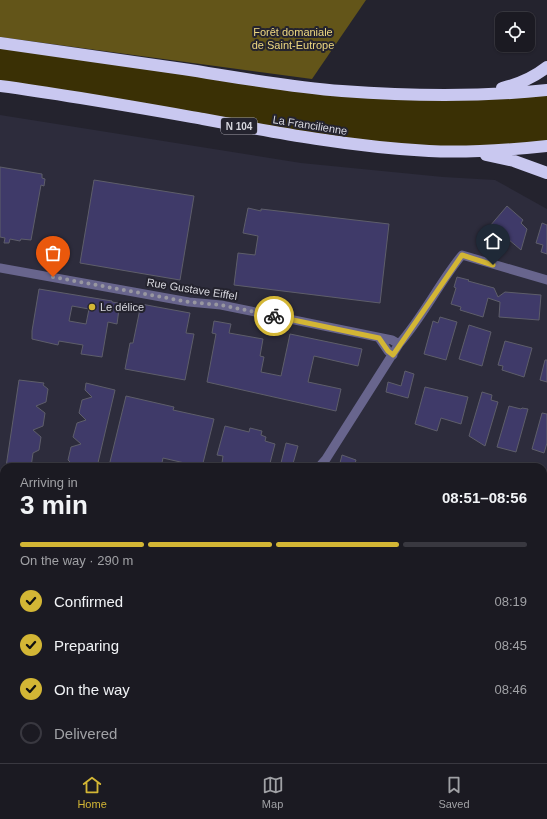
<!DOCTYPE html>
<html lang="en">
<head>
<meta charset="utf-8">
<style>
	:root { --surface:#1b1a22; --page:#28272f; --text:#f1f3f6; --muted:#a0a1a5; --line:#393840; --accent:#d3b635 }
	body { margin:0; font-family:Arial,sans-serif; background:var(--page); color:var(--text); height:100vh; display:flex; flex-direction:column; font-size:15px; white-space:nowrap }
	* { box-sizing:border-box; margin:0 }
	p { font-size:13px; color:var(--muted) }
	.icon { flex:none; width:22px; height:22px; fill:none; stroke:currentColor; stroke-width:2; stroke-linecap:round; stroke-linejoin:round }
	.map { position:relative; flex:1; overflow:hidden }
	.drawer { position:absolute; left:0px; top:463px; width:547px; height:300px; display:flex; flex-direction:column; background:var(--surface); border-radius:12px 12px 0 0; box-shadow:0 1px 3px #0004,0 0 0 1px var(--line) }
	.drawer>* { flex:none }
	.tools { position:absolute; left:495px; top:12px; display:grid; gap:8px }
	.tools a { display:grid; place-items:center; width:40px; height:40px; border-radius:8px; background:var(--surface); box-shadow:0 1px 3px #0004,0 0 0 1px var(--line); font-size:20px }
	.pin { position:absolute; display:grid; place-items:center; width:34px; height:34px; color:#fff; margin:-41px -17px; border-radius:50% 50% 50% 0; rotate:-45deg; box-shadow:0 0 4px #0007 }
	.pin .icon { rotate:45deg }
	.courier { position:absolute; display:grid; place-items:center; width:40px; height:40px; margin:-20px; border:3px solid #d3b635; border-radius:50%; background:#fff; color:#222; box-shadow:0 1px 5px #0007 }
	.overview em { font-style:normal; font-weight:700 }
	.overview div { display:flex; flex-direction:column-reverse }
	.overview { display:flex; align-items:center; justify-content:space-between; height:68px; padding:0 20px }
	h1 { font-size:26px; font-weight:700; line-height:30px }
	.bar { display:grid; grid-template-columns:repeat(4,1fr); gap:6px 4px; align-content:center; height:48px; padding:0 20px }
	.bar i { height:5px; border-radius:3px; background:var(--line) }
	.bar .active { background:var(--accent) }
	.bar p { grid-column:span 4 }
	ol { padding:0 20px; list-style:none }
	li { display:flex; align-items:center; gap:12px; height:44px }
	li p { margin-inline-start:auto }
	li .icon { padding:4px; border-radius:50%; background:var(--accent); color:#111; stroke-width:4 }
	li:last-child { color:var(--muted) }
	li i { width:22px; height:22px; border:2px solid var(--line); border-radius:50% }
	.dock { display:flex; justify-content:space-around; align-items:center; height:56px; border-top:1px solid var(--line); background:var(--surface); font-size:11px; color:var(--muted) }
	.dock a { display:grid; justify-items:center; gap:2px }
	.dock .active { color:var(--accent) }
	.map>svg:first-child { display:block }
	.built { fill:#2d2c3c }
	.green { fill:#3a3005 }
	.forest { fill:#635519 }
	.building { fill:#3f3a69; stroke:#5e5e6a; fill-rule:evenodd }
	.lines { fill:none; stroke-linecap:round; stroke-linejoin:round }
	.minor { stroke:#68658d; stroke-width:9 }
	.highway { stroke:#c9c8f0; stroke-width:12 }
	.done { stroke:#9897a0; stroke-width:4; stroke-dasharray:0 7.2 }
	.route { stroke:#d3b635; stroke-width:5 }
	.poi-dot { fill:#d3b635; stroke:#24232e; stroke-width:1.5 }
	.labels { text-anchor:middle; dominant-baseline:central; stroke-width:4; stroke-linejoin:round; paint-order:stroke }
	.shield { fill:#24232e; stroke:#a1a0a8; stroke-width:1 }
	.shield-label { font-size:10px; font-weight:bold; fill:#d6d6dd }
	.park-label { font-size:11px; fill:#edd781; stroke:#24232e }
	.street-label { font-size:11px; fill:#d6d6dd; stroke:#24232e }
	.poi-label { font-size:11px; fill:#d6d6dd; stroke:#24232e; text-anchor:start }
</style>
</head>
<body>
<div class="map">
<svg width="547" height="763" viewBox="0 0 547 763">
	<rect width="100%" height="100%" fill="#24232e"/>
	<path class="built" d="M0,115L301,163L443,177L495,180L547,209V704L543,703V467H4V555H0Z
		M0,610L4,612V759H178L177,763H0Z"/>
	<path class="green" d="M0,46L310,93H547V142L494,147L389,145L0,83Z
		M345,759H397L412,763H344Z"/>
	<path class="forest" d="M0,0H366L312,79L0,37Z"/>
	<path class="building" d="M0,167L42,174V178L45,179L44,186L41,185L31,240L21,239L20,241L10,239L9,243H4L5,238L0,237Z
		M94,180L194,196L180,280L80,263Z
		M507,206L523,220L521,223L527,229L521,250L508,239L501,247L490,238L495,230L490,226Z
		M248,208L261,211V209L389,224L380,303L234,285L238,253L255,255L258,236L243,233Z
		M542,223L547,225V254L541,252L543,245L536,243Z
		M457,277L469,280L468,281L494,288L498,297L505,292L541,295L539,320L499,317L500,302L488,298L483,317L460,310L461,307L451,304L456,288L454,287Z
		M39,289L112,301V302L118,303L119,309L117,324L108,322L102,357L81,354L83,345L59,341L58,345L32,339V331ZM72,306L89,309L86,324L69,321Z
		M141,304L190,313L186,333L194,334L185,380L125,369L130,343H133Z
		M440,317L457,322L446,360L424,354L433,321L438,323Z
		M214,321L231,324L229,333L263,339L260,356L264,357L261,372L281,376L290,334L362,349L358,366L314,356L308,382L341,389L336,411L207,382L216,334L212,333Z
		M469,325L491,332L482,366L459,359Z
		M505,341L532,348L524,377L502,370L503,366L498,365Z
		M545,360H547V382L540,380Z
		M405,371L414,374L408,398L386,392L388,382L401,386Z
		M19,380L44,383L43,385L48,389L46,402L36,406L45,413L43,426L33,430L41,437L39,450L33,453L31,467H6Z
		M86,383L115,390L97,467H72V464L68,460L71,447L81,444L73,437L77,423L86,420L79,413L82,400L92,397L85,390Z
		M425,387L468,397L461,424L441,418L437,431L415,424Z
		M482,392L492,395L491,400L498,402L485,446L469,436Z
		M126,396L174,407L173,410L214,419L202,467L163,458L161,467L109,466Z
		M509,406L521,409L522,408L528,409L516,452L497,447Z
		M542,413L547,414V443L544,453L532,449Z
		M225,426L249,432L250,428L262,431L261,435L266,437L265,441L275,444L269,467H236L222,463L223,456L217,455Z
		M286,443L298,446L292,467H280Z
		M342,455L356,460L354,467H339Z"/>
	<g class="lines">
		<path class="minor" d="M0,268L189,302L221,305L392,340L399,344
			M379,338L388,351L393,355
			M319,467L326,459L399,344C423,317 439,283 462,255L547,280
			M0,484L4,485
			M543,573L547,575
			M0,670L4,671
			M187,763L188,759"/>
		<path class="highway" d="M0,43C61,52 122,60 183,69C235,77 288,87 342,91C410,96 479,97 547,90
			M0,86C68,95 135,107 203,119C278,133 353,147 429,151C469,153 508,150 547,146
			M502,88C519,84 533,78 547,67
			M486,155L514,161L547,173"/>
	</g>
	<g class="lines">
		<path class="done" d="M53,277L189,302L221,305L274,316"/>
		<path class="route" d="M274,316L379,338L388,351L393,355L462,255L493,265"/>
	</g>
	<circle class="poi-dot" cx="92" cy="307" r="4"/>
	<g class="labels">
		<rect class="shield" x="221" y="118" width="36" height="16" rx="3"/>
		<g class="shield-label">
			<text x="239" y="126">N 104</text>
		</g>
		<g class="park-label">
			<text x="293" y="32">Forêt domaniale<tspan x="293" dy="13">de Saint-Eutrope</tspan></text>
		</g>
		<g class="street-label">
			<text transform="translate(310 125) rotate(9)">La Francilienne</text>
			<text transform="translate(192 289) rotate(9)">Rue Gustave Eiffel</text>
		</g>
		<g class="poi-label">
			<text x="100" y="307">Le délice</text>
		</g>
	</g>
</svg>
<div class="tools">
<a><svg class="icon" aria-label="locate" viewBox="0 0 24 24"><circle cx="12" cy="12" r="6"/><path d="M12 2v4M12 18v4M2 12h4M18 12h4"/></svg></a>
</div>
<div class="pin" style="left:53px;top:277px;background:#ea580c"><svg class="icon" aria-label="bag" viewBox="0 0 24 24"><path d="M5 8h14l-1 12H6zM9 8a3 3 0 0 1 6 0"/></svg></div>
<div class="pin" style="left:493px;top:265px;background:#1f2937"><svg class="icon" aria-label="home" viewBox="0 0 24 24"><path d="M3 11l9-7 9 7M6 9v11h12V9"/></svg></div>
<div class="courier" style="left:274px;top:316px"><svg class="icon" aria-label="bike" viewBox="0 0 24 24"><circle cx="6" cy="16" r="4"/><circle cx="18" cy="16" r="4"/><path d="M6 16l4-8h5l3 8M10 8l3 8H6M13 5h3"/></svg></div>
<section class="drawer">
<div class="overview"><div><h1>3 min</h1><p>Arriving in</p></div><em>08:51–08:56</em></div>
<div class="bar"><i class="active"></i><i class="active"></i><i class="active"></i><i></i><p>On the way · 290 m</p></div>
<ol>
<li><svg class="icon" aria-label="check" viewBox="0 0 24 24"><path d="M5 12l5 5 9-10"/></svg>Confirmed<p>08:19</p></li>
<li><svg class="icon" aria-label="check" viewBox="0 0 24 24"><path d="M5 12l5 5 9-10"/></svg>Preparing<p>08:45</p></li>
<li><svg class="icon" aria-label="check" viewBox="0 0 24 24"><path d="M5 12l5 5 9-10"/></svg>On the way<p>08:46</p></li>
<li><i></i>Delivered</li>
</ol>
</section>
</div>
<nav class="dock">
<a class="active"><svg class="icon" aria-label="home" viewBox="0 0 24 24"><path d="M3 11l9-7 9 7M6 9v11h12V9"/></svg>Home</a>
<a><svg class="icon" aria-label="map" viewBox="0 0 24 24"><path d="M3 6l6-2 6 2 6-2v14l-6 2-6-2-6 2zM9 4v14M15 6v14"/></svg>Map</a>
<a><svg class="icon" aria-label="saved" viewBox="0 0 24 24"><path d="M7 4h10v16l-5-4-5 4z"/></svg>Saved</a>
</nav>
</body>
</html>
